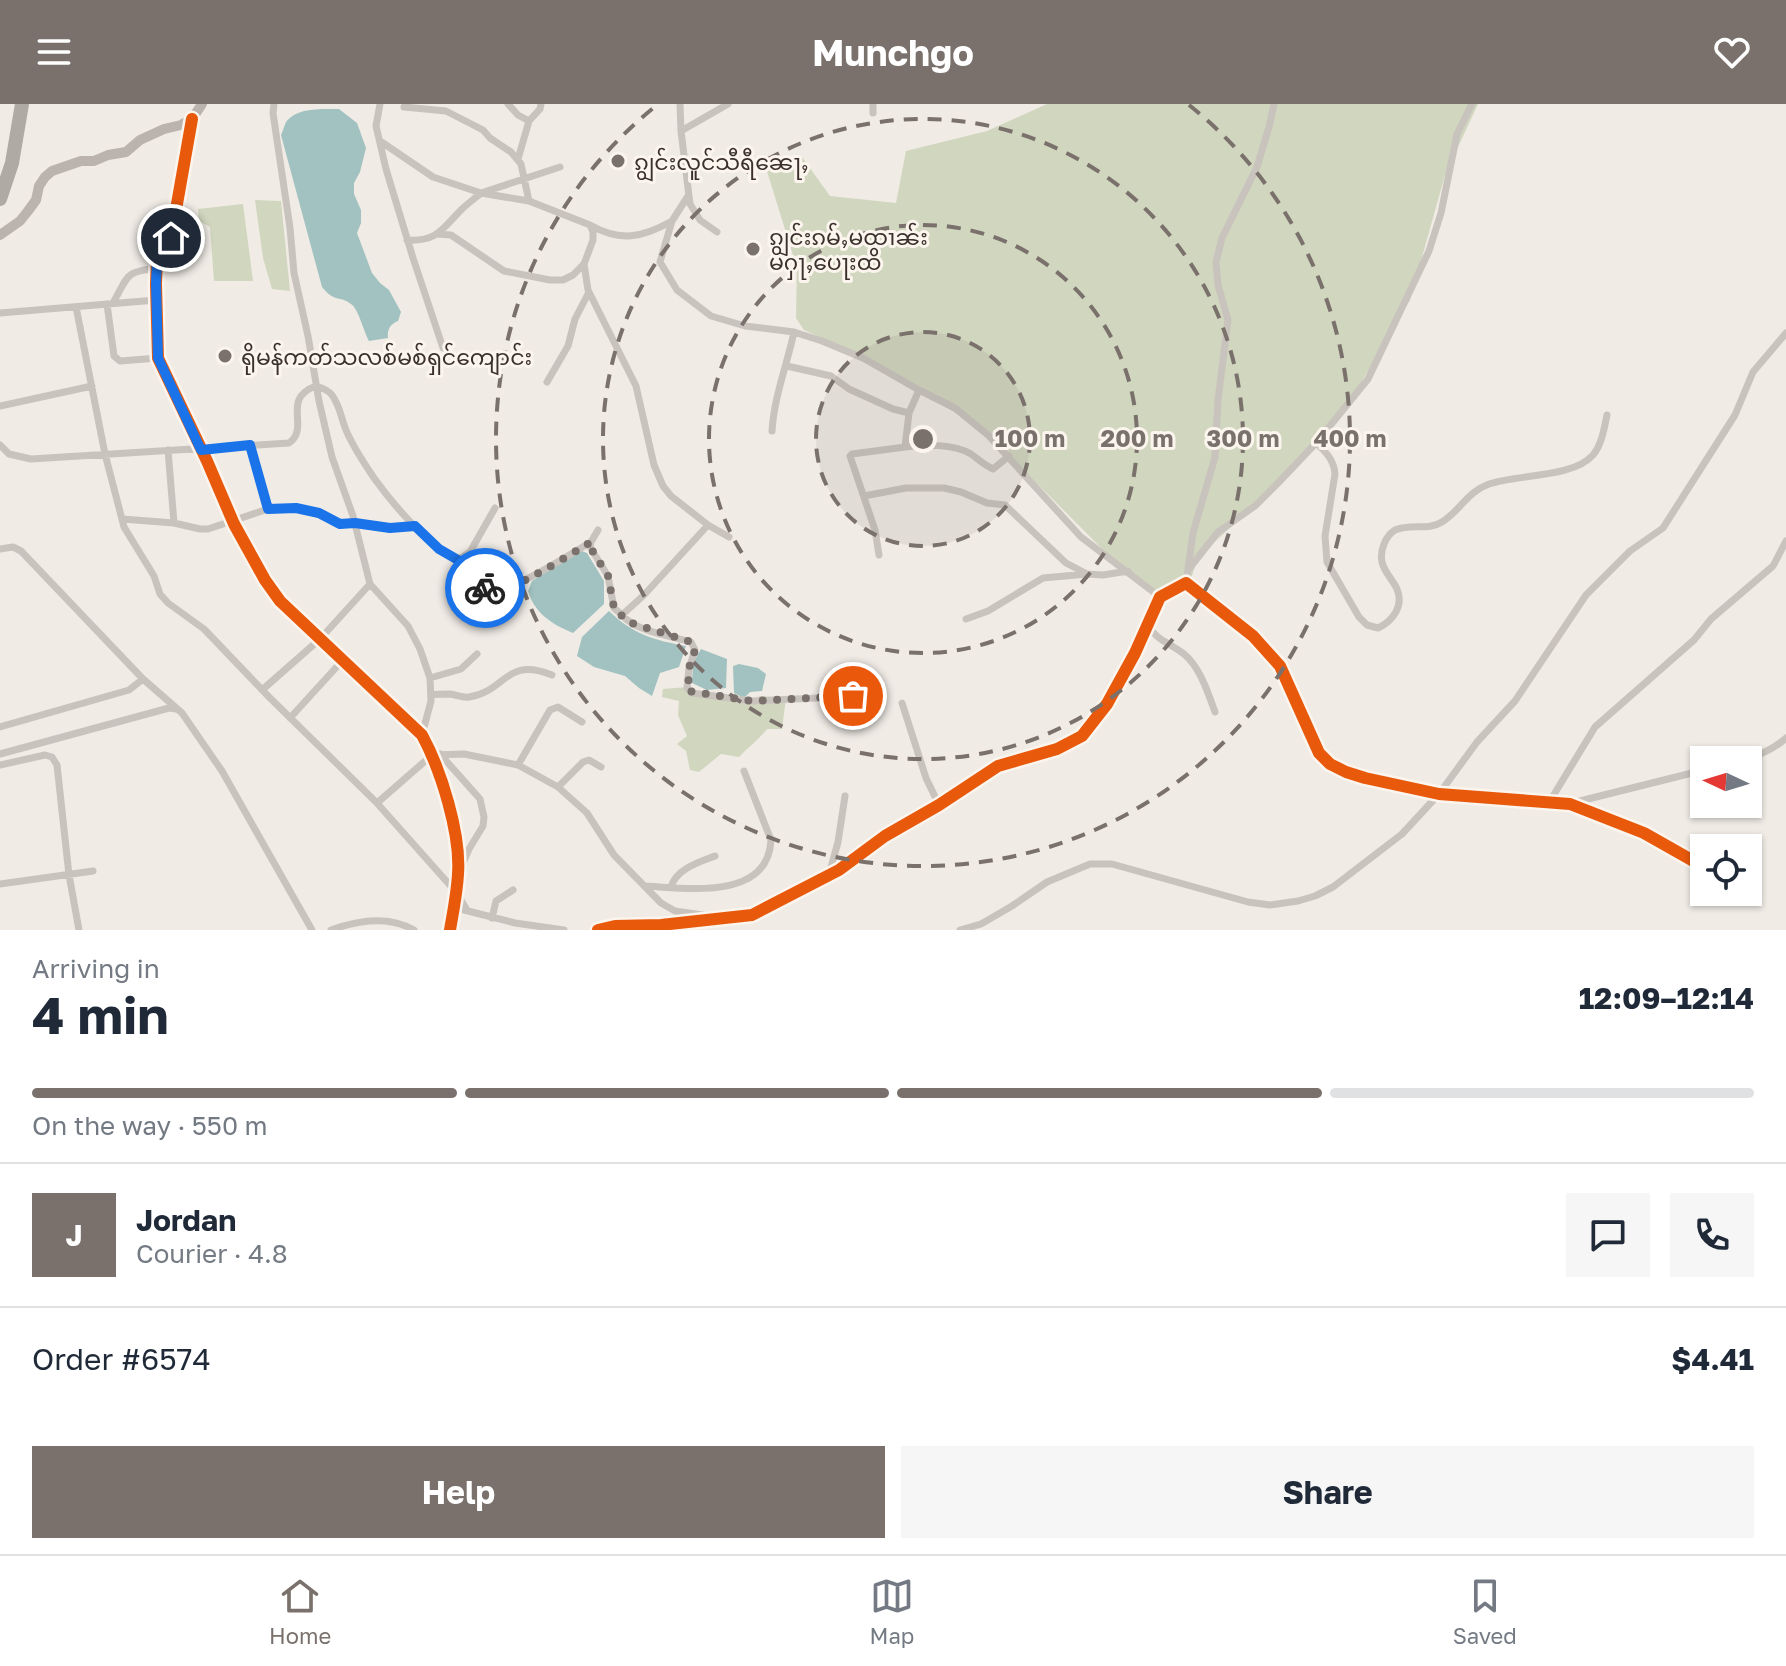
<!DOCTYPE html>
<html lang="en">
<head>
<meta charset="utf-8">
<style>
	:root { --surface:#fff; --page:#f6f6f7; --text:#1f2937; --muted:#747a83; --line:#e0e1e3; --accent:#7a716c }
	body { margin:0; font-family:"Golos Text","Noto Sans Myanmar",sans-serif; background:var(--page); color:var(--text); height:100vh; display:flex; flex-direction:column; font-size:30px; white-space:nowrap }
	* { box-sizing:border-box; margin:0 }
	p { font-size:26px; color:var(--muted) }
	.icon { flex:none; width:44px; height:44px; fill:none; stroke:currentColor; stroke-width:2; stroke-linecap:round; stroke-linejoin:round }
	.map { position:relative; height:826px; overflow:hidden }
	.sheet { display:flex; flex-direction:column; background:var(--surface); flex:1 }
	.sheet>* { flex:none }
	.needle { width:52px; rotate:274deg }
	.tools { position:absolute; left:1690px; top:642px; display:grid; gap:16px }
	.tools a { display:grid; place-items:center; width:72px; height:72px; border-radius:0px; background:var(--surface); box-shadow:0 2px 6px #0004; font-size:40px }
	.pin { position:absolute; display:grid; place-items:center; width:68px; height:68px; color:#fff; margin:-34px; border:4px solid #fff; border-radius:50%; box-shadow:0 2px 8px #0007 }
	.courier { position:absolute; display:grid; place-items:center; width:80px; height:80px; margin:-40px; border:6px solid #1a73e8; border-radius:50%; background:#fff; color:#222; box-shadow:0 2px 10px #0007 }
	.head em { font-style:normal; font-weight:700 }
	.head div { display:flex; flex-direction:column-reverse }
	.head { display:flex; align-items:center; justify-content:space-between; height:136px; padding:0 32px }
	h1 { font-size:52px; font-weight:700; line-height:60px }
	.bar { display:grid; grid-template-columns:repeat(4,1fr); gap:12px 8px; align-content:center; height:96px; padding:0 32px }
	.bar i { height:10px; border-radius:6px; background:var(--line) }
	.bar .active { background:var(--accent) }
	.bar p { grid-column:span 4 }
	.line { display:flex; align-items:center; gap:20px; padding:0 32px; border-top:2px solid var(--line) }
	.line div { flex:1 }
	.round { display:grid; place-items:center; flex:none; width:84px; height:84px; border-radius:0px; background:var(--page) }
	.button { display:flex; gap:16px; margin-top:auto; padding:16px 32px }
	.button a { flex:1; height:92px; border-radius:0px; background:var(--accent); color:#fff; font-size:32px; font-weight:700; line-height:92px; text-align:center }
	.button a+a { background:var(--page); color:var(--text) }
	header { display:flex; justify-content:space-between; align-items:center; height:104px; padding:0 32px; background:var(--accent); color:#fff; font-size:36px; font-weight:700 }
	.tabs { display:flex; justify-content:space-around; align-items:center; height:112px; border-top:2px solid var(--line); background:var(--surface); font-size:22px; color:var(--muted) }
	.tabs a { display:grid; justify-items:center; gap:4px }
	.tabs .active { color:var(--accent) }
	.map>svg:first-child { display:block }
	.green { fill:#d1d6bf }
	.water { fill:#a1c2c1 }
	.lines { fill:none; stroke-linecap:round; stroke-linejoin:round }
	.street { stroke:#c9c3be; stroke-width:7 }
	.secondary { stroke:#bab3ae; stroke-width:10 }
	.highway { stroke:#afaaa4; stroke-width:14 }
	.cycleway-casing { stroke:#fbf5ee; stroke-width:17 }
	.cycleway { stroke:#e8590c; stroke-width:12 }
	.done { stroke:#7a716c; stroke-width:8; stroke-dasharray:0 14.4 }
	.route { stroke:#1a73e8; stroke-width:10 }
	.ring { fill:none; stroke:#7a716c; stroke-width:4; stroke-dasharray:14 10 }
	.poi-dot { fill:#7a716c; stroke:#fbf5ee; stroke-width:3 }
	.labels { text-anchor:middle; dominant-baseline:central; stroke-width:6; stroke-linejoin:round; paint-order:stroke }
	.poi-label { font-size:22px; fill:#3b302b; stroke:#fbf5ee; text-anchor:start }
	.centre { fill:#7a716c; stroke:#fbf5ee; stroke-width:4 }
	.ring-label { font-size:24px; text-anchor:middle; font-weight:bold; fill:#7a716c; stroke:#fbf5ee; stroke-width:6; stroke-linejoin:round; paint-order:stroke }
</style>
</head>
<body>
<header><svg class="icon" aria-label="menu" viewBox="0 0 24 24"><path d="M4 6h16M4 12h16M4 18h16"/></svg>Munchgo<svg class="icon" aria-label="heart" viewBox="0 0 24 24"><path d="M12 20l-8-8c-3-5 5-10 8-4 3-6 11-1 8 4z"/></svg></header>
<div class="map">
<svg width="1786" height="826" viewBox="0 0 1786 826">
	<rect width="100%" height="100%" fill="#f0ebe5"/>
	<path class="green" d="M1047,0H1478L1445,71L1410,196L1346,304L1251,405L1199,452L1189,480L1162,498L1128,471L985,327L933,295L848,246L804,226L796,214L797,164L766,64L802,53L830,92L896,99L906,47L987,27Z
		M255,96L281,97L290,187L272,185L263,154Z
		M243,100L253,177H214L210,123L199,117L198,105Z
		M688,583L709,593L744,598L760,592L786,594L782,625H767C759,636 748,643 739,653L721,650L699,668L690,666L686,647L677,640L687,632L678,611L679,597L662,593L663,585Z"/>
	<path class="water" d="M339,5L357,19L366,44L360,68L354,79V90L361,106V119L357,129L372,169L380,179L389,186L401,208L398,217C390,220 387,226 388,234L369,237C364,228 358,204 351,200C339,191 335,199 322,183L281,31C283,27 284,22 286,18C297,3 323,5 339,5Z
		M579,446L587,449L604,477V500L573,529C552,520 535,510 528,487L532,477Z
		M609,507C634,531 654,536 686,542L679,563L660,569L652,592L639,584L625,572L594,563L577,552L582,533Z
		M701,545L727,555L726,584L707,586L692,579L693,559Z
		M739,560L758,564L766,570L762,587L750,588L744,594L734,589L733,562Z"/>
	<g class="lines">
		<path class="street" d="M274,0L273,9L290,124L294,169L308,232L319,297L332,353L353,412L370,480L408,522L420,545L430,574L431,597L422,631
			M380,0L376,22L386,65L413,154L443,244
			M508,0L518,11L529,17
			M680,0L681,27L690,100L700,116L717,128
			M873,0V9
			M404,3L446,7L483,26L490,34L511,48L521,60L529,97L590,121L593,128V136L584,160L573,171L563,176H550L504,167L451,131L437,130
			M192,15L171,134L161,145L157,155L156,180L158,254L207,357L234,420L265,476L280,497L422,631C441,666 461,730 458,770C457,789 453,808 450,826
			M681,27L728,0
			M380,37L433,73L481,89L560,63
			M518,55L529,17L540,5L541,0
			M688,92L672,117L660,158L677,186L711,212L745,222L794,228L822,237L863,254L919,286L955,304L988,331L1081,433L1160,493
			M590,121C620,138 642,134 672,117
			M407,136C437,138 442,125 461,106C467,100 474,95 481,89L529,97
			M584,160L588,186L636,282L654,361L663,382L671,392L708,421L729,433
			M113,199C129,171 124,168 157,164
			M107,200L114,252L120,257L158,254
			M76,203L105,350L124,423L154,472L160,490L168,499L204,525L269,593L376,698L456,788L467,806
			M0,209L156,196
			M787,262L831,272L849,285L893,305L909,309
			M547,278L568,242L575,215L589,188
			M0,302L92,282
			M772,327C774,293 787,261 794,228
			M1316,339C1326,348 1334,356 1335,370L1325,432L1327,458L1359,513L1367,521L1378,524C1393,517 1404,502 1397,485C1393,476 1384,468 1382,458C1381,453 1382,445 1384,440C1386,435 1390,429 1395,426C1410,419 1428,427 1442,418C1461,406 1467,388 1489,380C1518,370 1573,374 1593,351C1602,340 1604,325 1607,311
			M0,341L9,350L31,355L289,339C311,323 280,295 316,282C323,284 328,286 332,291C340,302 341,314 346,326C353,343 364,359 374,374C395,403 427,440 458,456L470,448L495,404
			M250,341L268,405
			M905,343C926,341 952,339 971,350C978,355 984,361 993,365L1009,352
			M168,346L174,419
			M864,392L906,384H944L961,388L987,399L1005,401L1066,459L1087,470
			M122,415L174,419L200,425H208L268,405L296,404L319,409L340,420L355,419L390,424L415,422
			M598,426L591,438L590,443L608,472L614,504L622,511L644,491L708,421
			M0,445L13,443L21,447L143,575L182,609L222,667L312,826
			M879,451L875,426L850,352L852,350L905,343L909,309L919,286
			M458,456C465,464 480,484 490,486C508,491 572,449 591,438
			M1188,466L1218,428L1255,402L1279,378L1316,339L1368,275L1429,147L1441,109L1457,30L1472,0
			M1186,479L1193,429L1215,353L1218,296L1228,216L1218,181L1216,158L1222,134L1257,63L1269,23L1274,0
			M622,511C635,527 670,532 691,538L695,546L689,564L687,584L692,589L752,597L861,592
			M966,515L988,507L1043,474L1087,470L1103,471L1128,467
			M1148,522C1158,537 1170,539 1184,550C1200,563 1208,589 1215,608
			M430,574L461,565L477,550
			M262,586L320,535L370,480
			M431,591C437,590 444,590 450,590C457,591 463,594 469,593C507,587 505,552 552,571
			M902,599L926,674L939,701
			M290,614L342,557
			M0,623L129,586L143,575
			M0,650L169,604L176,605
			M440,650L480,695L484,713L483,722L469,745L460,766
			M1742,656C1758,652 1774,645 1786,634
			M0,661L45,651L52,653L57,661L69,771L79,826
			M518,661L550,606L558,603L582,618
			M558,683L583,658L589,656L601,663
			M1550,697L1595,623L1694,536L1711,515L1773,462L1786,437
			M377,699L432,651L464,650L518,661L558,683L587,709L614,751L661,799L675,807L716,813
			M1572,699L1704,666
			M829,771L838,738L845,692
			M0,780L93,767
			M645,782C686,784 768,797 771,736L744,667
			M671,783C676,765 699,758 715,752
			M464,806L515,819L564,826
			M492,814L496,797L513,786
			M331,826C358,816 388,811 414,826
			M598,826L615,822L661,821L752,811L839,766L885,732L939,701L998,662L1057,645L1082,632L1107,600L1135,549L1160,493L1186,479L1253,532L1280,562L1319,649L1330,660L1346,668L1365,674L1439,690L1570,700L1644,729L1704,763
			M960,826L981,820L1012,802L1047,778L1090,760H1112L1248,798L1270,801L1298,797L1315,792L1333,783L1402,730L1439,690L1477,638L1515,597L1586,491L1630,447L1663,424L1735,311L1753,268L1786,229"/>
		<path class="secondary" d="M0,131L20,117L28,107L36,96L39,82L45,73L52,67L81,57H94L108,51L126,48L140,36L164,25L181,21L192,15L202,0"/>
		<path class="highway" d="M0,95L12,59L22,0"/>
		<g class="cycleway-casing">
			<path id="cycleway" d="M192,15L171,134L161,145L157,155L156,180L158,254L207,357L234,420L265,476L280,497L422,631C441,666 461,730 458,770C457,789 453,808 450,826
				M598,826L615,822L661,821L752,811L839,766L885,732L939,701L998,662L1057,645L1082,632L1107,600L1135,549L1160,493L1186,479L1253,532L1280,562L1319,649L1330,660L1346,668L1365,674L1439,690L1570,700L1644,729L1704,763"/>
		</g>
		<use href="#cycleway" class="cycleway"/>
	</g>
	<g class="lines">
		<path class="done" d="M485,484C487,485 489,487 491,487C510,490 572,449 591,438L590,443L608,472L614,504L628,518L691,538L695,546L689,564L688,587L752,597L853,592"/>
		<path class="route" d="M171,134L161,145L157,155L156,180L158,254L201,346L250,341L268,405L296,404L319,409L340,420L355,419L390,424L415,422L439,445L458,456L485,484"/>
	</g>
	<circle cx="923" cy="335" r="107" fill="#7a716c" fill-opacity=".12"/>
	<g class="ring">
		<circle cx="923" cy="335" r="107"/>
		<circle cx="923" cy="335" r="214"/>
		<circle cx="923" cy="335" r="320"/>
		<path d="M1189 1A427 427 0 1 1 657 1"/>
	</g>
	<g class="poi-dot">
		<circle cx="618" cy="57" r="8"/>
		<circle cx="753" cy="145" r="8"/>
		<circle cx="225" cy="252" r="8"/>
	</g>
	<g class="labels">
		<g class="poi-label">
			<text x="634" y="57">ၵျွင်းလူင်သီရီၼေႃႇ</text>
			<text x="769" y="132">ၵျွင်းၵမ်ႇမထၢၼ်း<tspan x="769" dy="25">မႁႃႇပေႃးထိ</tspan></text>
			<text x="241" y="252">ရိုမန်ကတ်သလစ်မစ်ရှင်ကျောင်း</text>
		</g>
	</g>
	<circle cx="923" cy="335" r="12" class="centre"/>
	<g class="ring-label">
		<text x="1030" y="343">100 m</text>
		<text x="1137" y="343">200 m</text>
		<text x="1243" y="343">300 m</text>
		<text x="1350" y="343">400 m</text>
	</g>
</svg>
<div class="tools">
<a><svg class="needle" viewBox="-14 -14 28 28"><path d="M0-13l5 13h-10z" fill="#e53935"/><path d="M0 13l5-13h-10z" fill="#747a83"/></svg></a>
<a><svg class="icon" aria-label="locate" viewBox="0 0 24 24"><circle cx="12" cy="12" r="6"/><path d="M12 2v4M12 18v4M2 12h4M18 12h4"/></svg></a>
</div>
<div class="pin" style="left:853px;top:592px;background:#ea580c"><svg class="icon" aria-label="bag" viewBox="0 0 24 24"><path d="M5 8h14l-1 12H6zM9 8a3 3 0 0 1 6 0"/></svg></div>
<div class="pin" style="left:171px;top:134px;background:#1f2937"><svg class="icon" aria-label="home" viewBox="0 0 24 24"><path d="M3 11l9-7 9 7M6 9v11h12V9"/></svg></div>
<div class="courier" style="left:485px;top:484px"><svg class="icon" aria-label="bike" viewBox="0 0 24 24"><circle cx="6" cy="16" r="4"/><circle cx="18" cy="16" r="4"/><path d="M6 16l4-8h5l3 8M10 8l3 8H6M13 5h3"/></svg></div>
</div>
<section class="sheet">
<div class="head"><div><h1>4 min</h1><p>Arriving in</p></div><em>12:09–12:14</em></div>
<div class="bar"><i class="active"></i><i class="active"></i><i class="active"></i><i></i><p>On the way · 550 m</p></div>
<div class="line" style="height:144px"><b class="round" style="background:var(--accent);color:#fff">J</b><div><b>Jordan</b><p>Courier · 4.8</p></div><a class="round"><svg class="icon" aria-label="chat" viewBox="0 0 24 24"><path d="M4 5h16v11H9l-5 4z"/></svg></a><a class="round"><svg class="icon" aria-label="phone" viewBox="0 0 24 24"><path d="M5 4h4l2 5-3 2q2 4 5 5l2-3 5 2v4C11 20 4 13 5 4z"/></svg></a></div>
<div class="line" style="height:104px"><div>Order #6574</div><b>$4.41</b></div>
<div class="button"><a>Help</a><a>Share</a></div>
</section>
<nav class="tabs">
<a class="active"><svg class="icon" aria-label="home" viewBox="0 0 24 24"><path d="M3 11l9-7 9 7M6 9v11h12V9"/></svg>Home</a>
<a><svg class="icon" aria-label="map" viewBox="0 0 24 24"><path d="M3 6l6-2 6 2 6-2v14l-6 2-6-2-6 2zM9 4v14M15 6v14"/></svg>Map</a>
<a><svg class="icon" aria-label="saved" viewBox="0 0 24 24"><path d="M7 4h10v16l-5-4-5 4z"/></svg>Saved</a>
</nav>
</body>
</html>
